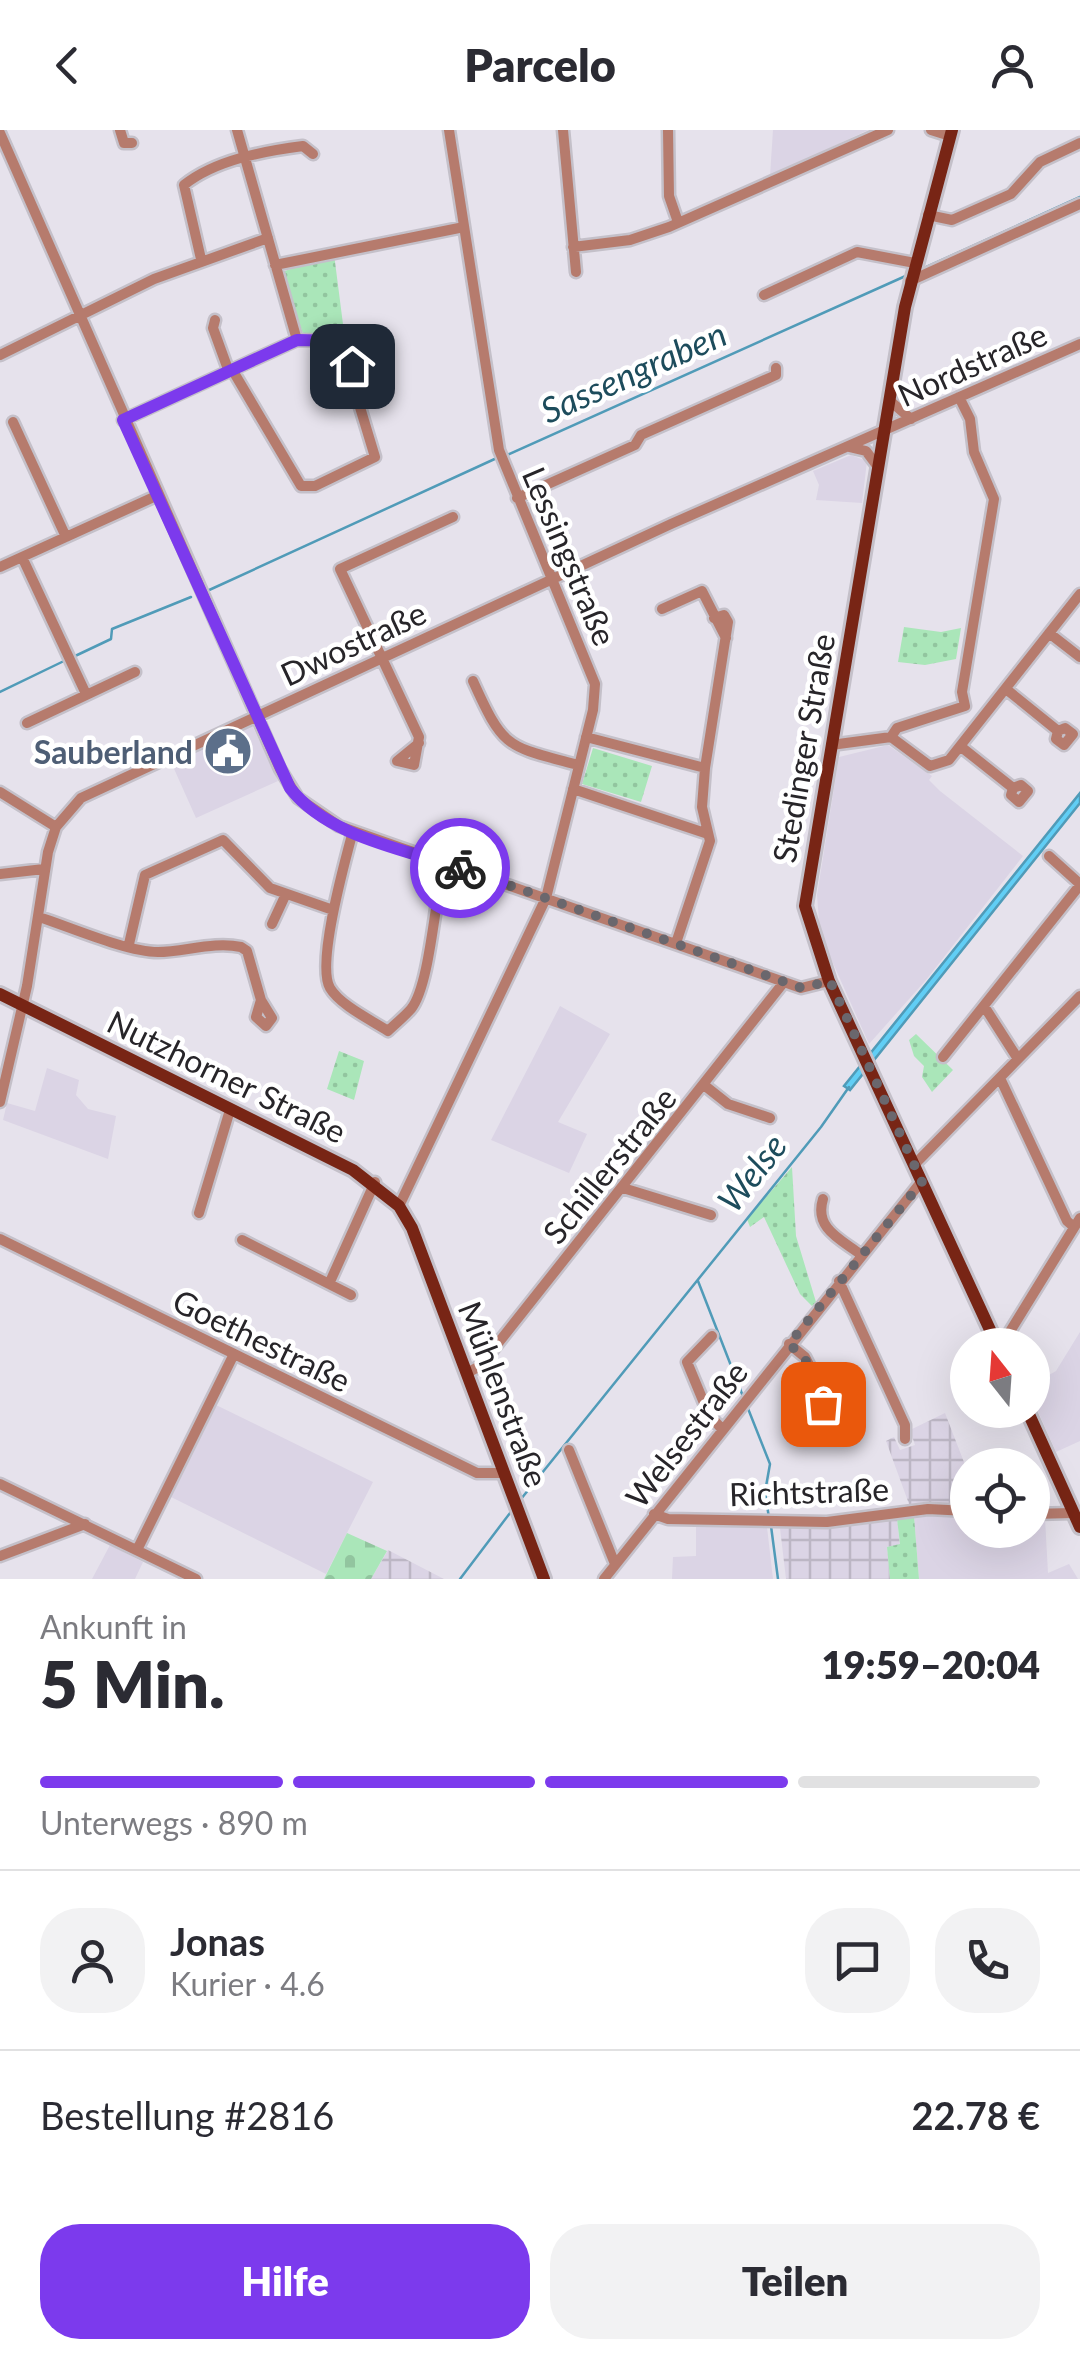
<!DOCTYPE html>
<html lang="de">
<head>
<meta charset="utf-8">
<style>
	:root { --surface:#fff; --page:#f2f2f3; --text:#2b2b33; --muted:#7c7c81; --line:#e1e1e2; --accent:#7c3aed }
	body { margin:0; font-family:Lato,sans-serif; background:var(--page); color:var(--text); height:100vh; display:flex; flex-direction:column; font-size:38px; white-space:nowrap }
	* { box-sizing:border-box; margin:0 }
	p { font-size:32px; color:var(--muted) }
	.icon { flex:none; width:55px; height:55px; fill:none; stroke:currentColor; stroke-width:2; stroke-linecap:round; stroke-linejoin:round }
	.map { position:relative; height:1449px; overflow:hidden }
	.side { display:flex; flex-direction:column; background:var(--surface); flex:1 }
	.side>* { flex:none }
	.needle { width:65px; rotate:343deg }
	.controls { position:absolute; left:950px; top:1198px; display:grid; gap:20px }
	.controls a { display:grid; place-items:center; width:100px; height:100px; border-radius:50%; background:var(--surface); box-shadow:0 10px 40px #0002; font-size:50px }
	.pin { position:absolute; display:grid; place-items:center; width:85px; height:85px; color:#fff; margin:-42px; border-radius:20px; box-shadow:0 5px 15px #0006 }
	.courier { position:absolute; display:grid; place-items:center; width:100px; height:100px; margin:-50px; border:8px solid #7c3aed; border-radius:50%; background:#fff; color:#222; box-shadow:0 2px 12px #0007 }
	.overview em { font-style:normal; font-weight:800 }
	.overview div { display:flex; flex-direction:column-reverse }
	.overview { display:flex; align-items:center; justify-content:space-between; height:170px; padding:0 40px }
	h1 { font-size:65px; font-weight:800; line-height:75px }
	.bar { display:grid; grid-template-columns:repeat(4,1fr); gap:15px 10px; align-content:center; height:120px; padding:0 40px }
	.bar i { height:12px; border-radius:8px; background:var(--line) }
	.bar .on { background:var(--accent) }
	.bar p { grid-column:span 4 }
	.line { display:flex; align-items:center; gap:25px; padding:0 40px; border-top:2px solid var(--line) }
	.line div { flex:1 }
	.round { display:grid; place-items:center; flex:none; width:105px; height:105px; border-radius:40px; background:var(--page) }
	.button { display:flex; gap:20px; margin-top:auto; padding:20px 40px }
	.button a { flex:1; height:115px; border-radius:40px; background:var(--accent); color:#fff; font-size:40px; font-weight:800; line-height:115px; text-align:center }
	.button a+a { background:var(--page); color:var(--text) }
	header { display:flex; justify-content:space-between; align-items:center; height:130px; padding:0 40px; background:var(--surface); font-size:45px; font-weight:800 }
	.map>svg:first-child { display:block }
	.built { fill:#dbd4e5 }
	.industrial { fill:url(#industrial-grid) }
	.cemetery { fill:url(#cemetery-stones) }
	.park { fill:url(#park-dots) }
	.water { fill:#61cef5; stroke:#509bb8; stroke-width:2.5 }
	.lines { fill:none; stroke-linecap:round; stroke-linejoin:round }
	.stream { stroke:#509bb8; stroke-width:2.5 }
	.minor-casing { stroke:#c4c0c9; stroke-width:15 }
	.major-casing { stroke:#c4c0c9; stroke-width:18 }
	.minor { stroke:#b67b6d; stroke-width:10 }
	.major { stroke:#782515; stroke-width:12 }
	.done { stroke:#6a676d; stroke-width:10; stroke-dasharray:0 18 }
	.route { stroke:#7c3aed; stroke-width:12 }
	.labels { text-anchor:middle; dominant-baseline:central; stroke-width:9; stroke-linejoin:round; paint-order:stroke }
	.street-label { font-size:32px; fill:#272529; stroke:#fff }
	.service-label { font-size:32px; font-weight:bold; fill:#4e5e75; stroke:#fff; text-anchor:end }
	.water-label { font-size:35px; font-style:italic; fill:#1d4c5c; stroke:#fff }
</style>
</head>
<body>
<header><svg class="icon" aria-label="back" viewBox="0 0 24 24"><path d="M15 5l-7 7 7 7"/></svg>Parcelo<svg class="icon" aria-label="person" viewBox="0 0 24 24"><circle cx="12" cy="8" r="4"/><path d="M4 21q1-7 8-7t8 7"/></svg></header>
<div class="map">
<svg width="1080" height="1449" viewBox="0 0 1080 1449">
	<defs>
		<pattern id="industrial-grid" width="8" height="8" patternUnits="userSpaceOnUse" patternTransform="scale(2.5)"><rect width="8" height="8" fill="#dbd4e5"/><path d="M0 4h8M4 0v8" fill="none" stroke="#bcb6c4"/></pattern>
		<pattern id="cemetery-stones" width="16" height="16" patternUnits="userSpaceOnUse" patternTransform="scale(2.5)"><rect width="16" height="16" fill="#aae6b9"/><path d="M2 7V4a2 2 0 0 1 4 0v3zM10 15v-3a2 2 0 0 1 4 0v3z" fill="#92c59f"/></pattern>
		<pattern id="park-dots" width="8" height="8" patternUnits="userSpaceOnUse" patternTransform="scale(2.5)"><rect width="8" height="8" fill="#aae6b9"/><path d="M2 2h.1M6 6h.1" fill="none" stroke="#92c59f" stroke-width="1.8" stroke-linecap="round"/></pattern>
	</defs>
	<rect width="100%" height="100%" fill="#e6e2ec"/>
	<path class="built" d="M773,0H868L770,46Z
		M851,325L867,331L862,373L816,370L819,355L813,341Z
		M252,595L278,651L196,688L171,632Z
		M888,615L932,646L929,650L940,661L1023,726L926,850L869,914L820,804L817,765L839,627Z
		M560,876L610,904L558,992L587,1004L569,1043L491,1010Z
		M47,938L79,950L76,965L88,979L116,986L108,1029L3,990L7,973L35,981Z
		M1080,1202V1311L1056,1322L1033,1270V1254L1056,1241Z
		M214,1274L373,1352L326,1444L169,1366Z
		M942,1383L967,1384L968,1400H1032L1033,1388H1045L1048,1443L1069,1434L1078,1449H919L914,1386Z
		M696,1396L767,1397L773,1449H672L673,1427L696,1426Z
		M110,1415L143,1432L135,1449H92Z"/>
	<path class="industrial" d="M945,1283L967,1340V1375L909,1374L886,1311L894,1307L900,1320L915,1315L910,1300Z
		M897,1389L900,1415L887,1417L890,1449H786L780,1398H826Z
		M388,1420L444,1449H371Z"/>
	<path class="cemetery" d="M347,1403L387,1421L371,1449H324Z"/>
	<path class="park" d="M334,124L344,202L303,204L282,142Z
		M904,497L941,502L961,498L956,529L925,535L898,532Z
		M593,618L652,636L641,672L582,654Z
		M916,904L953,940L932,962L922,947L924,936L914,926L909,910Z
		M339,921L364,931L354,970L327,959Z
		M792,1037L796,1106L816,1172L812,1176L800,1164L764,1087L750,1097L747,1089Z
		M914,1386L919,1449H890L887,1417L900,1414L897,1389Z"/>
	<path class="water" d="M1080,663V673L850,960L844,956Z"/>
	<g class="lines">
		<path class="stream" d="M922,139L1080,67
			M507,325L910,144
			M207,461L499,327
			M73,527L111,509L112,499L191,467
			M0,562L66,530
			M698,1151L744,1269
			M747,1276L770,1334L765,1362L769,1388
			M521,1369L821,997L849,957
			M771,1396L778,1449
			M460,1449L513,1379"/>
		<g class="minor-casing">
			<path id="minor" d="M120,0L124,13H132
				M563,0L576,142
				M668,0L669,66L678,92
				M931,0L950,6
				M0,3L280,639L298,668L339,696L801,858L829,851
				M928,85L952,90L1011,64L1040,32L1080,13
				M573,117L630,110L669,97L888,0
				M201,129L184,55C215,30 264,21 303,16L313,24
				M275,135L464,97
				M910,151L1080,74
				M764,165L857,122L915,133
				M215,190L213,198L229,242
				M0,225L154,149L268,108
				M233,241L301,356H315L375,327L340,211L297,210L237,0
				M889,270L911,289
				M123,290L297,210
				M13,292L66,407
				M849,317L866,321L878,337
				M517,368L635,315L641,305L776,245V238
				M22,427L86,564
				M0,437L156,366
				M662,479L702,461L726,508
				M1049,503L1080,527
				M473,551C504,620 507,616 578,635
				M1006,559L1058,601L1056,609L1064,615L1073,604L1065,598L1058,601
				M27,593L135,542
				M586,607L705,638
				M891,607L897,598L965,576L962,562L994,369L974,322L970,289L959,267
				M419,613L397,631L414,635L419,607L340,439L453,387
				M831,615L891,607L930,636L949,630L1080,464
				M960,616L1013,658L1011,665L1019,672L1028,661L1021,655L1013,658
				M573,659L708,704
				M0,662L56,697
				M353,701C345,731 316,834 330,858C340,875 371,890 388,901C395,894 404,887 411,879C430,856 435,767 444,733
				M1049,726L1080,754
				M0,744L44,739
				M39,787C70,797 127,822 158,822C184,822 214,811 241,817L247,821L261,870L272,888L266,896L256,887L261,870
				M272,794L285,766
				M676,813L710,711L702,677L705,638L728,492L724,485L714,488
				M129,814L145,745L223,710L270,758L333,780
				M984,876L1018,929
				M943,927L1080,755
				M1000,948L1067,1091L1074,1097
				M704,955L728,974L770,988
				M0,972L27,856L48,722L56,697L81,668L671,394L1080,214
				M914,1035L1080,866
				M623,1058L711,1085
				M823,1069C814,1098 840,1109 860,1124
				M399,1076L546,768L593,580L595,554L499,320L449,0
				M199,1083L230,980
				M0,1109L477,1343H504
				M242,1110L351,1165
				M839,1151L905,1295V1309
				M329,1154L375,1052
				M712,1206L687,1232L709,1285L722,1299
				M996,1213L1006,1208L1080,1088
				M789,1214L805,1227L824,1264L818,1276L810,1267L820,1261
				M467,1243L480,1236L784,852
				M790,1292L818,1276
				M569,1320L615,1434
				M0,1354L196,1449
				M654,1384L668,1389L827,1392L928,1379L968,1381
				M1032,1384L1072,1383
				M137,1420L234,1224
				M0,1426L85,1394
				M604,1449L921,1052"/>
		</g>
		<g class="major-casing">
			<path id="major" d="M952,0L905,177L805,776L829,851L997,1215
				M0,864L353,1040L399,1076L412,1098L544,1449
				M1027,1280L1080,1397"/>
		</g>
		<use href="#minor" class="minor"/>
		<use href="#major" class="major"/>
	</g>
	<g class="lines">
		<path class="done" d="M460,738L802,858L830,851L922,1052L789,1214C805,1227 827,1254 823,1274"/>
		<path class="route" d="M352,236L340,211L297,210L123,290L290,658C328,707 404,719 460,738"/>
	</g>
	<defs>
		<g id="civic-disc" transform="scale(2.5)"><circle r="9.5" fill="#5c6f8a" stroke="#fff"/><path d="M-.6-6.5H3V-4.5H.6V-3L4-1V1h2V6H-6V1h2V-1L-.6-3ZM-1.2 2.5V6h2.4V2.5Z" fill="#fff"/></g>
	</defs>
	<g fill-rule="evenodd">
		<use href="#civic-disc" x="228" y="621"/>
	</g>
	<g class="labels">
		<g class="street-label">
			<text transform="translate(972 234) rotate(-24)">Nordstraße</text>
			<text transform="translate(570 426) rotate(67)">Lessingstraße</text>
			<text transform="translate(353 513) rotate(-25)">Dwostraße</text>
			<text transform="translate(803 618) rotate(-80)">Stedinger Straße</text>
			<text transform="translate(227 946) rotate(26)">Nutzhorner Straße</text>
			<text transform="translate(609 1035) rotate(-51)">Schillerstraße</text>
			<text transform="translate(262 1210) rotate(26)">Goethestraße</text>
			<text transform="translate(504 1264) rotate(69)">Mühlenstraße</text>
			<text transform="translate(686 1304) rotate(-52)">Welsestraße</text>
			<text transform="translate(809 1361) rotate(-2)">Richtstraße</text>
		</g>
		<g class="service-label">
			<text x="193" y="621">Sauberland</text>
		</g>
		<g class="water-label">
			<text transform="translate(633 241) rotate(-24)">Sassengraben</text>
			<text transform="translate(751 1042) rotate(-52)">Welse</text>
		</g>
	</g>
</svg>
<div class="controls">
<a><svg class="needle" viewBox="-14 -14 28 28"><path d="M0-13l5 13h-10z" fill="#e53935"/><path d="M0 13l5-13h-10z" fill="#7c7c81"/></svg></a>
<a><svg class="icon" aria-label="locate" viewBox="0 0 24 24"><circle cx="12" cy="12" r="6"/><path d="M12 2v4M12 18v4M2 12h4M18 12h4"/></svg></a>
</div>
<div class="pin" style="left:823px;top:1274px;background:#ea580c"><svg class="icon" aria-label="bag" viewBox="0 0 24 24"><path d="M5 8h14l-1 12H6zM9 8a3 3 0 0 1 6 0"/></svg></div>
<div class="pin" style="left:352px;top:236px;background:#1f2937"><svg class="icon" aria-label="home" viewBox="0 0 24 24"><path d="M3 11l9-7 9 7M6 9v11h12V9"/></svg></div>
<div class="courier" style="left:460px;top:738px"><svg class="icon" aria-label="bike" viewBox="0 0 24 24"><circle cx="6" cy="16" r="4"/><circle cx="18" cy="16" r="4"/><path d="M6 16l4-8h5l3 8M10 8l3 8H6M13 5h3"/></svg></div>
</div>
<section class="side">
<div class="overview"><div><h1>5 Min.</h1><p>Ankunft in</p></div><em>19:59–20:04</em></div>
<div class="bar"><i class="on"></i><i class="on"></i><i class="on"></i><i></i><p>Unterwegs · 890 m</p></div>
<div class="line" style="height:180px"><a class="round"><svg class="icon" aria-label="person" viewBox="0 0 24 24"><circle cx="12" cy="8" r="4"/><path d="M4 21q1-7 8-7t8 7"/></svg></a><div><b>Jonas</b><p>Kurier · 4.6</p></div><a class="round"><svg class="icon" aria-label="chat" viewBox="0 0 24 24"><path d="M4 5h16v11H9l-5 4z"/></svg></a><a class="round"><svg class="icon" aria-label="phone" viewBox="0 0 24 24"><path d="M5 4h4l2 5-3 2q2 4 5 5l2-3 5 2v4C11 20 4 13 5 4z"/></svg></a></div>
<div class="line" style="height:130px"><div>Bestellung #2816</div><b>22.78 €</b></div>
<div class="button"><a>Hilfe</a><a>Teilen</a></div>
</section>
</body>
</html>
